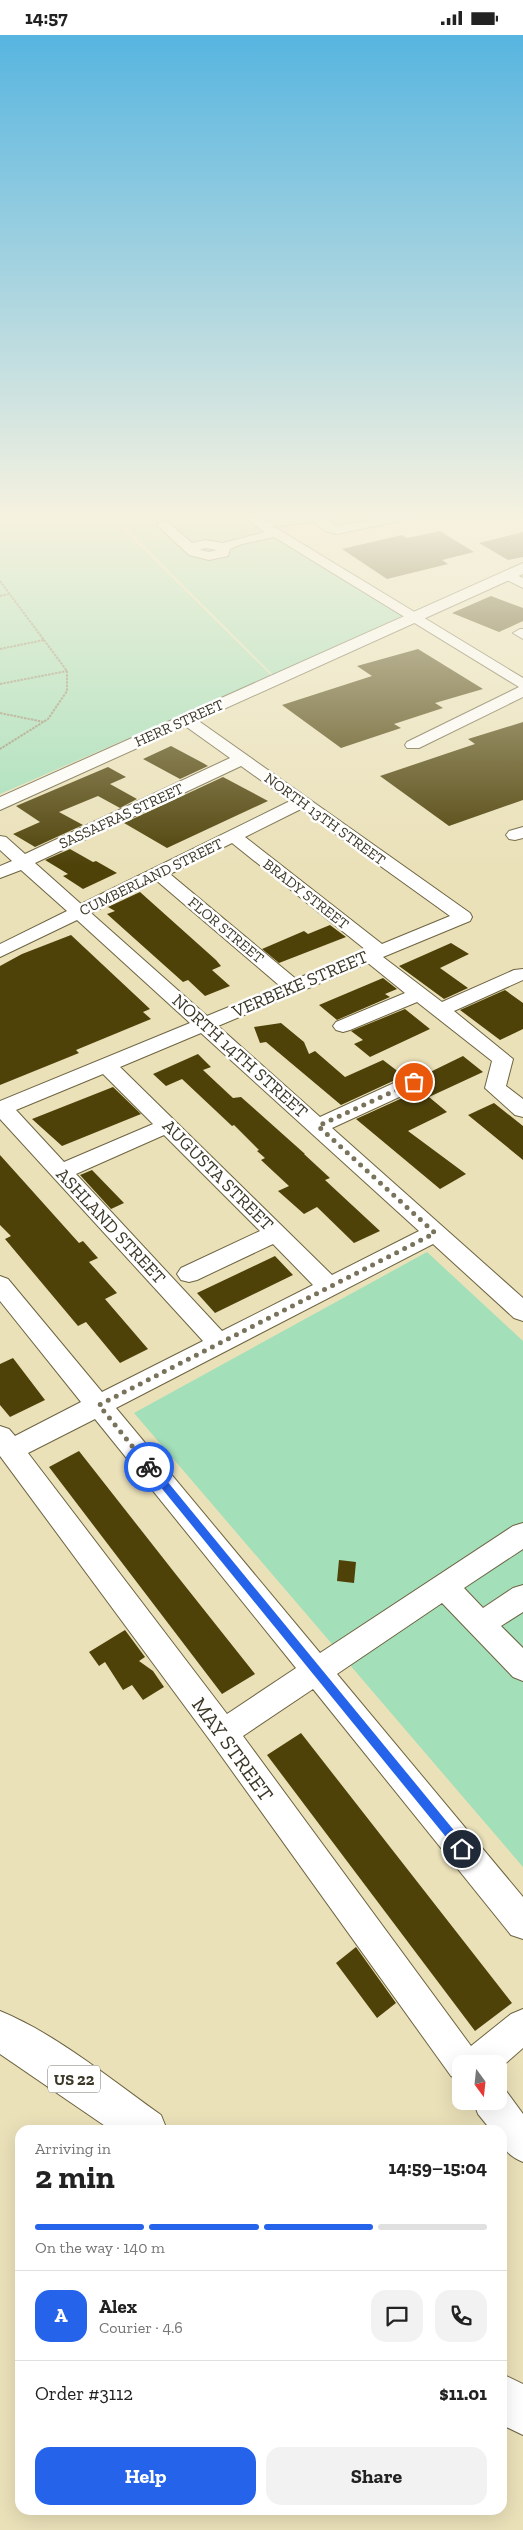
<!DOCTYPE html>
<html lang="en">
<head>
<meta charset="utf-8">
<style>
	:root { --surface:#fff; --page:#f2f2f2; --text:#222; --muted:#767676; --line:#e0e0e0; --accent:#2563eb }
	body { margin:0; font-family:"Zilla Slab",serif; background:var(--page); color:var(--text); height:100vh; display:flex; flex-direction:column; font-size:19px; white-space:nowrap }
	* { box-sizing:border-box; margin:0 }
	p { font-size:16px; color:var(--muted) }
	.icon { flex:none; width:28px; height:28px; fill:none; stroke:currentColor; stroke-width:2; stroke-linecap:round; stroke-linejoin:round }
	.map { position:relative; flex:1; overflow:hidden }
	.side { position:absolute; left:15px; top:2090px; width:492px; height:390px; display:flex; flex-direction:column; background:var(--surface); border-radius:15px; box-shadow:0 5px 20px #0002 }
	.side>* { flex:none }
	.needle { width:32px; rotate:165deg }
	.fabs { position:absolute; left:452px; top:2020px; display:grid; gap:10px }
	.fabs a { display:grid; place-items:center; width:55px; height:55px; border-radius:10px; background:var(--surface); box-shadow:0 5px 20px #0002; font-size:25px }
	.pin { position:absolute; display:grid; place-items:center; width:42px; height:42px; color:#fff; margin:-21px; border:2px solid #fff; border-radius:50%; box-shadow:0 1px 5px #0007 }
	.courier { position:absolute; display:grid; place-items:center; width:50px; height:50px; margin:-25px; border:4px solid #2563eb; border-radius:50%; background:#fff; color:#222; box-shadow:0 1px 6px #0007 }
	.overview em { font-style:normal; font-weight:800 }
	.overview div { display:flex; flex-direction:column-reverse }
	.overview { display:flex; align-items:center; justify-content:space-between; height:85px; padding:0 20px }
	h1 { font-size:32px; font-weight:800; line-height:38px }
	.bar { display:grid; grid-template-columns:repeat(4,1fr); gap:8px 5px; align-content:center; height:60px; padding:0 20px }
	.bar i { height:6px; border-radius:4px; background:var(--line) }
	.bar .current { background:var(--accent) }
	.bar p { grid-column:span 4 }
	.line { display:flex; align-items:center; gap:12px; padding:0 20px; border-top:1px solid var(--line) }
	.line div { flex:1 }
	.round { display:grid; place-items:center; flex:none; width:52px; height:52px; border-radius:15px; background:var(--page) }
	.primary-button { display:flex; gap:10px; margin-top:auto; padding:10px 20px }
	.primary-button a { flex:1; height:58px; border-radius:15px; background:var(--accent); color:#fff; font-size:20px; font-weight:800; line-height:58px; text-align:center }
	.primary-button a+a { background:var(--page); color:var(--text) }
	.status { display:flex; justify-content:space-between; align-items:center; height:35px; padding:0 25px; background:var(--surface); direction:ltr }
	.status svg { height:14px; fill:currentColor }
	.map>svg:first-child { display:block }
	.green { fill:#a3dfb9 }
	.building { fill:#4e4209 }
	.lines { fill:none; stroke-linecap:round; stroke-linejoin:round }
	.minor-casing { stroke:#6d6441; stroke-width:2 }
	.major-casing { stroke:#6d6441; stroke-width:2 }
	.path { stroke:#999275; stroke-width:2; stroke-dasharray:2.5 1; stroke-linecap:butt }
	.minor { fill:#fff; fill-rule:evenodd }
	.major { fill:#fff; fill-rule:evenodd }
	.route { fill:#2563eb }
	.done { stroke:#79735b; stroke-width:5; stroke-dasharray:0 9 }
	.labels { text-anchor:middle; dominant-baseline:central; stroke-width:5; stroke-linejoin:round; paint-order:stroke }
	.far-street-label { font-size:15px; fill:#3c3828; stroke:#fff }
	.shield { fill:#fff; stroke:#767468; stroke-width:1 }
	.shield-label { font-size:16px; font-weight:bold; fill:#3c3828 }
	.street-label { font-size:18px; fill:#3c3828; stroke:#fff }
	.near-street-label { font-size:21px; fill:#3c3828; stroke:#fff }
</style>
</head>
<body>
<div class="status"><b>14:57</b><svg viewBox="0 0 49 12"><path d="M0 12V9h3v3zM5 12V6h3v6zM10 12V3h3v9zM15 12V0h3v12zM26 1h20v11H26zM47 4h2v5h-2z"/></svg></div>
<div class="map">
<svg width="523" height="2495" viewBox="0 0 523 2495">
	<rect width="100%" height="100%" fill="#eae1b9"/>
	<path class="green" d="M0,482H111L272,641L0,759Z
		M115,482H246L404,580L274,641Z
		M427,1217L523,1306V1832L134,1378Z"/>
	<path class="building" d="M440,496L474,517L442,525L448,529L387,544L342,514L402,500L407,503Z
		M523,497V522L508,525L479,508Z
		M491,561L523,573V586L499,597L452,578Z
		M418,614L483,654L435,668L443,673L394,689L401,693L341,713L282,670L372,641L357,631Z
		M523,687V765L449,791L380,741L475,709L468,704Z
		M171,711L203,728L208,731L180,744L143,724Z
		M108,732L126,742L110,749L137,764L120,773L98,761L59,777L83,790L35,812L13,799L40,787L16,771Z
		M223,742L268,766L167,813L124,788Z
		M70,814L93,827L96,826L117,838L83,854L63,841L68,839L45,825Z
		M140,857L216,925L221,931L212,935L230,951L205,961L188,945L183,947L107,879L115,876L108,872Z
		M330,890L346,902L279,928L262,914L304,896L308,899Z
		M71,900L150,974L143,977L151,984L76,1015L79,1018L0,1050V931L22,919Z
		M451,908L469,919L440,933L468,953L444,964L399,931Z
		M383,943L397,954L385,959L390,962L337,985L319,970Z
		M505,955L523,968V994L500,1005L460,975Z
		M405,974L430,994L370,1022L354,1009L363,1005L351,996Z
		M281,988L304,1007L309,1019L315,1016L345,1042L383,1025L404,1041L341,1070L266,1007L260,1008L254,992Z
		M198,1019L211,1032L203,1035L233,1063L241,1062L305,1119H304L330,1143L325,1145L380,1196L354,1208L317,1172L304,1179L278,1156L289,1151L261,1125L265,1123L257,1116L259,1115L234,1090L232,1091L182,1044L166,1051L153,1039Z
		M463,1021L483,1037L429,1062L447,1077L408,1096L466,1139L440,1154L356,1084L422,1054L426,1048L422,1041Z
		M113,1052L141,1079L62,1111L32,1084Z
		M494,1068L523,1091V1125L468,1080Z
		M0,1120L79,1208L83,1206L98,1223L89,1227L117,1258L105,1264L148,1314L120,1328L86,1287L78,1291L5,1204L11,1201L0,1190Z
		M92,1135L124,1168L111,1174L80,1140Z
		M275,1221L293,1240L215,1278L197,1258Z
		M13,1323L45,1365L10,1382L0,1370V1329Z
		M79,1416L174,1537L255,1639L222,1659L49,1432Z
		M339,1525L356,1527L354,1548L337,1546Z
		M125,1595L145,1622L139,1626L153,1636L164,1652L143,1665L132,1650L123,1655L105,1627L99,1631L89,1617Z
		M301,1698L512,1968L475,1996L267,1720Z
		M356,1912L396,1968L377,1983L336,1928Z"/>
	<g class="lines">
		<g class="minor-casing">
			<path id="minor" d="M244,482H258L265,486L291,482H337L335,485L329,486L337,491L384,482H406L404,485L337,499L325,496L314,487L273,491L523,643V662L419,713H407L405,710L407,707L519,652L274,502L242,509L230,514L228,521L209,525L189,520L157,490L163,486L168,487L192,508L205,505L223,508L265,497ZM205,513L217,515L209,517L200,515Z
				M508,536L523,543V553L503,543L501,540L503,537Z
				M520,594H523V604L513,598Z
				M187,680L193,682L470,878L472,882L470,886L383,922L442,967L514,935L523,934V945L454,976L513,1024L506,1051L523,1064V1082L515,1080L485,1053L492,1026L417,967L350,995L343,997L336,995L333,991L336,987L405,958L368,928L218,991L320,1082L407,1042L414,1040L421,1042L424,1047L421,1052L332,1093L523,1263V1286L514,1283L433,1209L116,1373L320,1618L513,1491L523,1488V1514L464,1553L483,1573L513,1553L523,1550V1577L501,1591L523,1613V1646L513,1642L442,1568L337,1639L523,1862V1904L511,1900L313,1654L243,1701L471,2011L511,1979L523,1974V2013L499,2034V2029H461V2046L451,2041L212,1708L0,1421V1391L9,1394L15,1401L81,1367L0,1266V1241L8,1244L102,1357L203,1306L0,1084V1066L190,988L77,885L0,922V909L67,876L21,835L0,843V831L12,826L0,815V801L6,802L25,819L230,723L181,688L179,685L181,682ZM241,731L290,766L81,869L35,828ZM301,774L450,881L382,909L245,802ZM232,808L366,915L296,944L170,839ZM157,846L280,951L207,981L91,878ZM201,998L419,1196L332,1240L120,1032ZM103,1039L153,1089L64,1127L16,1075ZM164,1100L260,1196L181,1233L177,1239L181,1245L189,1247L197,1245L273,1209L313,1250L222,1296L76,1139ZM95,1384L296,1633L227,1679L28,1418Z
				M523,792V803L515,805L509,804L506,800L509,796Z
				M499,2051L504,2053L523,2079V2127C506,2120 502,2113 502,2095H491L478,2079L473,2066H499Z"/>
		</g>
		<g class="major-casing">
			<path id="major" d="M523,528V539L0,775V762Z
				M0,1976C58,2000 110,2044 161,2080L167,2095H111L0,2019Z
				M502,2339L523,2349V2400L502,2390Z"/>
		</g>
		<path class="path" d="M0,546L67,636V656L48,684L0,714
			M0,561L10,559
			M0,614L44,605
			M0,649L67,636
			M0,678L44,687"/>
		<use href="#minor" class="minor"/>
		<use href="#major" class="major"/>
	</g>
	<linearGradient id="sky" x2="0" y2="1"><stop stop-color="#57b5e0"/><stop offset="0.58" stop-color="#f6f2e0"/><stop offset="1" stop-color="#f6f2e0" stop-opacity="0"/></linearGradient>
	<rect width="523" height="831" fill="url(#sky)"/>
	<path class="route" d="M149,1428L153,1429L466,1810V1818H459L146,1434V1429Z"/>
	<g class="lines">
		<path class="done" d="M149,1432L99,1370L435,1198L318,1091L414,1047"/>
	</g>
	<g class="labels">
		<g class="far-street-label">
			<text transform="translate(179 688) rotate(-24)">HERR STREET</text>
			<text transform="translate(121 781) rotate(-25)">SASSAFRAS STREET</text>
			<text transform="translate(325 784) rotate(36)">NORTH 13TH STREET</text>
			<text transform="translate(151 842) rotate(-26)">CUMBERLAND STREET</text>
			<text transform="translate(306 859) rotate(38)">BRADY STREET</text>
			<text transform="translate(226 895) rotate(40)">FLOR STREET</text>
		</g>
		<rect class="shield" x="48" y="2030.5" width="52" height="27" rx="4"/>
		<g class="shield-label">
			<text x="74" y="2044">US 22</text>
		</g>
		<g class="street-label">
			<text transform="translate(300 949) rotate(-23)">VERBEKE STREET</text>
			<text transform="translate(240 1021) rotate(42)">NORTH 14TH STREET</text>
			<text transform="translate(218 1140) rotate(45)">AUGUSTA STREET</text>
			<text transform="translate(111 1191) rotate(47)">ASHLAND STREET</text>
		</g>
		<g class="near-street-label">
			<text transform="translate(233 1714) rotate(54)">MAY STREET</text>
		</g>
	</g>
</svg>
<div class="fabs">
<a><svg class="needle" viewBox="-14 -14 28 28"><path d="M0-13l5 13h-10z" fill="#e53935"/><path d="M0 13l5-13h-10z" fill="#767676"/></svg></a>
</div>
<div class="pin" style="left:414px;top:1047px;background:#ea580c"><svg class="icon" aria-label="bag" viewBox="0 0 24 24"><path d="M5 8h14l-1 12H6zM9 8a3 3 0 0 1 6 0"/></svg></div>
<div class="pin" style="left:462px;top:1814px;background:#1f2937"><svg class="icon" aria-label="home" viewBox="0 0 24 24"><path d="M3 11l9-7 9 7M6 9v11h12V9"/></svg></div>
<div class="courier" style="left:149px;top:1432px"><svg class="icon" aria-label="bike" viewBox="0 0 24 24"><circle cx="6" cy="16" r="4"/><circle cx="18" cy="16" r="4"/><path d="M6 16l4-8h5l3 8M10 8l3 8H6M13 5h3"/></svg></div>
<section class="side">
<div class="overview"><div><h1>2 min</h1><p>Arriving in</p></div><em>14:59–15:04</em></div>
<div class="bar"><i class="current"></i><i class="current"></i><i class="current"></i><i></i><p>On the way · 140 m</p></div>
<div class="line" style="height:90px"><b class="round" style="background:var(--accent);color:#fff">A</b><div><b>Alex</b><p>Courier · 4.6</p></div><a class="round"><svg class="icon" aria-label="chat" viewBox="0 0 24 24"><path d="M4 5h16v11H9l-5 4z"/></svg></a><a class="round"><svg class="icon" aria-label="phone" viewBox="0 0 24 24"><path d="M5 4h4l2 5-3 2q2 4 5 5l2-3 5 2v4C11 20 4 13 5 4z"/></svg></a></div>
<div class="line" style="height:65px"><div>Order #3112</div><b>$11.01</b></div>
<div class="primary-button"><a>Help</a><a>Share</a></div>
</section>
</div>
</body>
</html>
